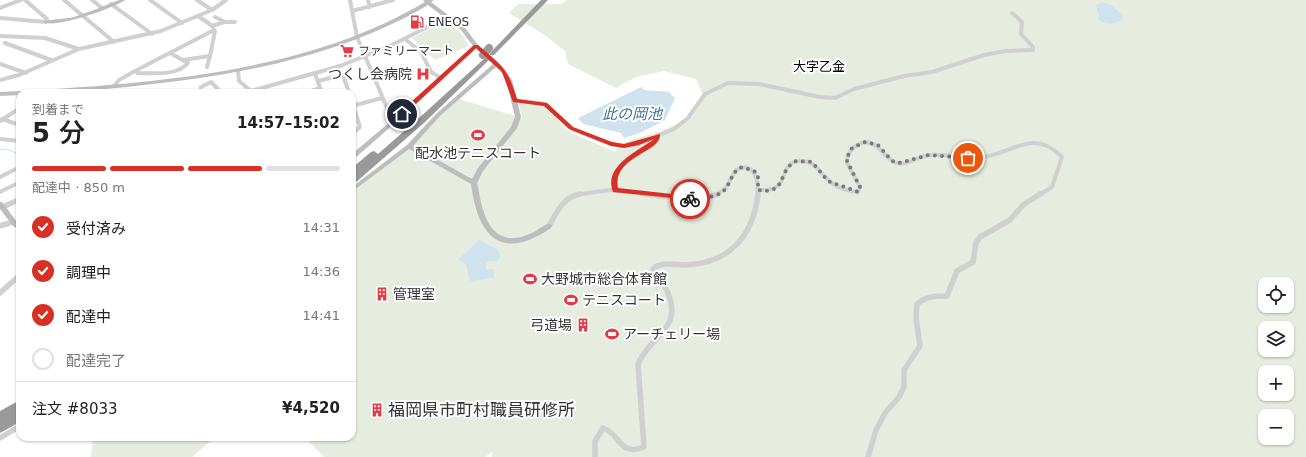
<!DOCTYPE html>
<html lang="ja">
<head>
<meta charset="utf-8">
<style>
	:root { --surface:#fff; --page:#f2f2f2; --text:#222; --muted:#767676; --line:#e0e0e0; --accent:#d93025 }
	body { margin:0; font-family:"DejaVu Sans","Noto Sans JP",sans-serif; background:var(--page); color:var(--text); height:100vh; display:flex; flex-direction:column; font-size:15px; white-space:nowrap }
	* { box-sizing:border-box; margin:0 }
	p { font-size:13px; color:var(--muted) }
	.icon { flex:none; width:22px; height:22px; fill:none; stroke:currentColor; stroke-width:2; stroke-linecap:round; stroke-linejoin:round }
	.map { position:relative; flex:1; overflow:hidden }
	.details { position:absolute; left:16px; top:89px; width:340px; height:352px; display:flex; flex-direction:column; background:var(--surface); border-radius:12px; box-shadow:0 1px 3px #0004 }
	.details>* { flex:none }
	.buttons { position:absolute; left:1258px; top:277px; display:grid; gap:8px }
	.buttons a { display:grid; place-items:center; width:36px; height:36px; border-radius:8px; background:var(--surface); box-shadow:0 1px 3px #0004; font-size:20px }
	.pin { position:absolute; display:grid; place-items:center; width:34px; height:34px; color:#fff; margin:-17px; border:2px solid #fff; border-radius:50%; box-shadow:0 1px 4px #0007 }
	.courier { position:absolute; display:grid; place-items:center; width:40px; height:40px; margin:-20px; border:3px solid #d93025; border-radius:50%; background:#fff; color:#222; box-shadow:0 1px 5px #0007 }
	.summary em { font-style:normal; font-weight:600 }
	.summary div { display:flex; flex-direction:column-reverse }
	.summary { display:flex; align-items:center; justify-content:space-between; height:68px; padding:0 16px }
	h1 { font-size:26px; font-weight:600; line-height:30px }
	.bar { display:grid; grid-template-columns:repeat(4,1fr); gap:6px 4px; align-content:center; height:48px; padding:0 16px }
	.bar i { height:5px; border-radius:3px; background:var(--line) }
	.bar .selected { background:var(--accent) }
	.bar p { grid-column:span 4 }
	.line { display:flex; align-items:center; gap:10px; padding:0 16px; border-top:1px solid var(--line) }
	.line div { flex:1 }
	ol { padding:0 16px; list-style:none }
	li { display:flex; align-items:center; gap:12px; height:44px }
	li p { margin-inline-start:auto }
	li .icon { padding:4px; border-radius:50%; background:var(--accent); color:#fff; stroke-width:4 }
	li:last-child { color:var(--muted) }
	li i { width:22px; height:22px; border:2px solid var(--line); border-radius:50% }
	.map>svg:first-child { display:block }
	.green { fill:#e6ecdf; fill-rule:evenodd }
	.water { fill:#cfe2ee }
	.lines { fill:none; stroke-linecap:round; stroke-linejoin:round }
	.stream { stroke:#cfe2ee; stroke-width:1 }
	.street-far1 { stroke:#d0d0d0; stroke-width:4 }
	.street { stroke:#d0d0d0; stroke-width:5.5 }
	.secondary { fill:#bdbdbd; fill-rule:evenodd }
	.highway { fill:#9a9a9a; fill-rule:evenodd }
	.highway-bridge { stroke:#9a9a9a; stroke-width:8 }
	.route { fill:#d93025 }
	.done { stroke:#7a7a7a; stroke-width:4; stroke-dasharray:0 7.2 }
	.labels { text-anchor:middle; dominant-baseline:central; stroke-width:4; stroke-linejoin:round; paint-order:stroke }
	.far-poi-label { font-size:12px; fill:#333; stroke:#fff; text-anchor:start }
	.far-quarter-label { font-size:13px; fill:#000; stroke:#fff }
	.poi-label { font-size:14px; fill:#333; stroke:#fff; text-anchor:start }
	.water-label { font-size:15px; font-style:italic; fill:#3f7597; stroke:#fff }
	.near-poi-label { font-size:17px; fill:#333; stroke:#fff; text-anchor:start }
</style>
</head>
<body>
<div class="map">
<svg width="1306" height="457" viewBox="0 0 1306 457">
	<rect width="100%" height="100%" fill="#fff"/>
	<path class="green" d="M566,0H1306V457H492V452L485,457H324L305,437H352V193L415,143L441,115L459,99L522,118L519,104C545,93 555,123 572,133C586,140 601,145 615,152L619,146L631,140L659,132L692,117L704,98L696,79L664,71L636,77L616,88L568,64L565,51L546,36L509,13L518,4H562ZM1265,284H1287V306H1265ZM1265,328H1287V350H1265ZM1265,372H1287V394H1265ZM1265,416H1287V438H1265Z
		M444,21L461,33L469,46L435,60L412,38Z
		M93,437H215L192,457H91Z"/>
	<path class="water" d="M1102,2L1111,5L1123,15L1122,20C1113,25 1104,25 1097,18L1099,15L1096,5Z
		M641,87L645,90L669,92L675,98L665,120L640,133L624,138L621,133L583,124L578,118Z
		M479,240L498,250L500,257L497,261L486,262V270L493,269L494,278L470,281L466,264L458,260Z"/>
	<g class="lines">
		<path class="stream" d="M0,150L7,149L20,155"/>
		<path class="street-far1" d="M64,0L114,42
			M92,0L102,8
			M150,0L182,23
			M197,0L212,10
			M350,0L357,37L393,122
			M368,0L370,7
			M111,4L152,34
			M0,8L21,0
			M352,11L393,0
			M215,17L225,22H235
			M0,18L46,22L47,19L25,0
			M212,26L224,22
			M0,36L45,38L79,49
			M405,39L421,52L431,72L441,78
			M5,43L51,60
			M170,53L188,63C177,76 154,73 138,73L135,71L214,30
			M183,60L210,56L215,31L211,25L198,16
			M0,64L26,73
			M207,67L210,56
			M238,71L239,81L251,91L340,66L390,46L447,17
			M315,74L322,93
			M0,80L19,75L79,49L161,31L212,10L226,0
			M318,81L343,75L349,93
			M114,86L119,80L135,71
			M200,93L201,87L211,82L222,93
			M209,93L221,91
			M306,93L320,88
			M20,95L18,97L20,101
			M514,100L545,104L574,130L611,144L624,146L637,144L674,129L688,118L705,94L728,83L759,84L820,97L835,98L854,89L904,76L932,72L984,55L1005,51L1033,50V47L1021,34L1022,22L1012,13
			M352,102L356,114
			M352,106L382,98
			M352,116L356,114L360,127L352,134
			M2,119L20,125
			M0,121L20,108
			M0,139L20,141
			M0,177L20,167
			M615,190C613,150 649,157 658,135
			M758,190C796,192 774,162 801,161C816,160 821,176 832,183C839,189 849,191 858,192L860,187L847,163C847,151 854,145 865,142C883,144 883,159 897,163C908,166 918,156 929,155C947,153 965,160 984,157C1015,152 1034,128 1062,157L1052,187L1039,195
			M0,192L20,182
			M574,195L610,190L653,195
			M716,195L726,188L735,171C755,159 759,181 757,195"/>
		<path class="street" d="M645,194C669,197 695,203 718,194
			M3,207L20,199
			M0,226L13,222
			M549,226C557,212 563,197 580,194
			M0,293L20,275
			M0,438L20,426
			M595,457V441L603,428C621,434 619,457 644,447L638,364C650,335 683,330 668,293C664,284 657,278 653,269C661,261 675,265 686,265C729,263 753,237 758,194
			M868,457L876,430L885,413L899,397L904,387V370L920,346L916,317L917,304C926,296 936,296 947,296L957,271L973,262L976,243L980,237L1010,220L1023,205L1040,194"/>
		<path class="secondary" d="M119,0H125C114,8 55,29 43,22C49,19 66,19 74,17C89,12 104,6 119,0Z
			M423,0H434L431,2L465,28L478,45L504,68L512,80L517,100L521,117L517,128L483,171L477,183L478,187C483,218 493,251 532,233C538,230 545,223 551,224L552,226L551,228C501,262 478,237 471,184L409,149L352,192V187L407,145L436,114L493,64L476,49L395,123L354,159H352V154L391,121L473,46L461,30L428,5C343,55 241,75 144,85C103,90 61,93 20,93V95L0,96V92C141,84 300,76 425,2ZM496,67L500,70L506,80L515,117L511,127L478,168L472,179L413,146L440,116Z
			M0,202H2L17,222L20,224V230L13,226L0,209Z"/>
		<path class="highway" d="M541,0H548L494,55H490V53Z
			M487,57L489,58V60L424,123L355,183L352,184V168L371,152L374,151L378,154L418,119L485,58Z
			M20,400V422L0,433V411Z"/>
		<path class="highway-bridge" d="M483,55L489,48"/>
	</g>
	<path class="route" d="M474,45H478C501,65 508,68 517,99L547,103L573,127L612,142L624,144L660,134C662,153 612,156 618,188L690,196L692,197V200L613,192C603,166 637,152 654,139L639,145L624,148L611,146L569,129L544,106L513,102L502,72L476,48L404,115H400V112Z"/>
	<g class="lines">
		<path class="done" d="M690,199C700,198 714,198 722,192C731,186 730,172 742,167L756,172L758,177V190C788,195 776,172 796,161L812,162L828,181L858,192L860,190V187L846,159L852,148L865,142L878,145L892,161L899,163L929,155L968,158"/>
	</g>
	<defs>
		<g id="fuel-bare" transform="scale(1.08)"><path d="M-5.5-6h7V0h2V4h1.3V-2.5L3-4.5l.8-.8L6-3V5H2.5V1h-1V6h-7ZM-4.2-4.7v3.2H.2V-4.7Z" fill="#e63946" stroke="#fff" stroke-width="2.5" paint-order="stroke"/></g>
		<g id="supermarket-bare" transform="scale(1.08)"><path d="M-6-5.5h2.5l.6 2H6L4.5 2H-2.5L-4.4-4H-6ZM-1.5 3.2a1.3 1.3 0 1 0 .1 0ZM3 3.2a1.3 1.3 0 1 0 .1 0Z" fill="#e63946" stroke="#fff" stroke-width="2.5" paint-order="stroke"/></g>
		<g id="hospital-bare" transform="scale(1.08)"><path d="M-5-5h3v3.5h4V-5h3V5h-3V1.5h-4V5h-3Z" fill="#e63946" stroke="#fff" stroke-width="2.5" paint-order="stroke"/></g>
		<g id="stadium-bare" transform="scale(1.08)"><path d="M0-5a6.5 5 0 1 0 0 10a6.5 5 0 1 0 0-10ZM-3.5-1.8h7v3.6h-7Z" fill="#e63946" stroke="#fff" stroke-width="2.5" paint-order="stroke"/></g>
		<g id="building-bare" transform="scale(1.08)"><path d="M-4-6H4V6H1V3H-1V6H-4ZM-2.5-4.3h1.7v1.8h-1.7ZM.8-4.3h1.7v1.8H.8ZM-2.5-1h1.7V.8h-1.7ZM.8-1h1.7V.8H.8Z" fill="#e63946" stroke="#fff" stroke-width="2.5" paint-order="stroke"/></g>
	</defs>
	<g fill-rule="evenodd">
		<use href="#fuel-bare" x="417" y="22"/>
		<use href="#supermarket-bare" x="347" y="51"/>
		<use href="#hospital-bare" x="423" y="74"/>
		<use href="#stadium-bare" x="478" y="135"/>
		<use href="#stadium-bare" x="530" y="279"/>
		<use href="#building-bare" x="382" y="294"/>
		<use href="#stadium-bare" x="571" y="300"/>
		<use href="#building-bare" x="583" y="325"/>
		<use href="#stadium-bare" x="612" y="334"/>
		<use href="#building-bare" x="377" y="410"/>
	</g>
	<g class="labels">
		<g class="far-poi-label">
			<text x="428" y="22">ENEOS</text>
			<text x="358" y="51">ファミリーマート</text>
		</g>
		<g class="far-quarter-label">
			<text x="819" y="66">大字乙金</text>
		</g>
		<g class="poi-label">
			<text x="412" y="74" text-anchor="end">つくし会病院</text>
			<text x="478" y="153" text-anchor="middle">配水池テニスコート</text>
			<text x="541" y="279">大野城市総合体育館</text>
			<text x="393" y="294">管理室</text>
			<text x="582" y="300">テニスコート</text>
			<text x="572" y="325" text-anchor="end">弓道場</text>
			<text x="623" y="334">アーチェリー場</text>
		</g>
		<g class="water-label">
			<text x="632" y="114">此の岡池</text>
		</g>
		<g class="near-poi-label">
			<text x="388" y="410">福岡県市町村職員研修所</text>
		</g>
	</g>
</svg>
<div class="buttons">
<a><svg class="icon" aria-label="locate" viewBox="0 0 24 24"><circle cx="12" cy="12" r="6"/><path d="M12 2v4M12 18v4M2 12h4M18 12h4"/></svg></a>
<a><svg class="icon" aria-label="layers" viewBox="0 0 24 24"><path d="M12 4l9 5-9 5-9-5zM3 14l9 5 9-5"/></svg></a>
<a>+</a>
<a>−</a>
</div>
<div class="pin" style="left:968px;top:158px;background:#ea580c"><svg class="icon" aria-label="bag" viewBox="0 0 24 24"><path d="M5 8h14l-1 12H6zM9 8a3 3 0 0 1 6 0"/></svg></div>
<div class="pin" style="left:402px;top:114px;background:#1f2937"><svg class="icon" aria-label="home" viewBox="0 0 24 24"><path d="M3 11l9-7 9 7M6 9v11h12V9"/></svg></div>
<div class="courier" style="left:690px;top:199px"><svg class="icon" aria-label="bike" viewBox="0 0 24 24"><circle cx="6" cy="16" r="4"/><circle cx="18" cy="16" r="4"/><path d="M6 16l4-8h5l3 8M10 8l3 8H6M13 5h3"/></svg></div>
<section class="details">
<div class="summary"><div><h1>5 分</h1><p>到着まで</p></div><em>14:57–15:02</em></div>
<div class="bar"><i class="selected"></i><i class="selected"></i><i class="selected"></i><i></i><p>配達中 · 850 m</p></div>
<ol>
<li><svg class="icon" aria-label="check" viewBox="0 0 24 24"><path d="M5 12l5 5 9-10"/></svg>受付済み<p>14:31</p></li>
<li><svg class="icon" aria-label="check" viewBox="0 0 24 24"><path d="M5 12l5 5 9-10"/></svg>調理中<p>14:36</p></li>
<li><svg class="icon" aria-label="check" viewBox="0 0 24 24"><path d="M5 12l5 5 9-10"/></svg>配達中<p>14:41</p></li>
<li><i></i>配達完了</li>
</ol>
<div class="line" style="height:52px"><div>注文 #8033</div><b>¥4,520</b></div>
</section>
</div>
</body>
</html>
